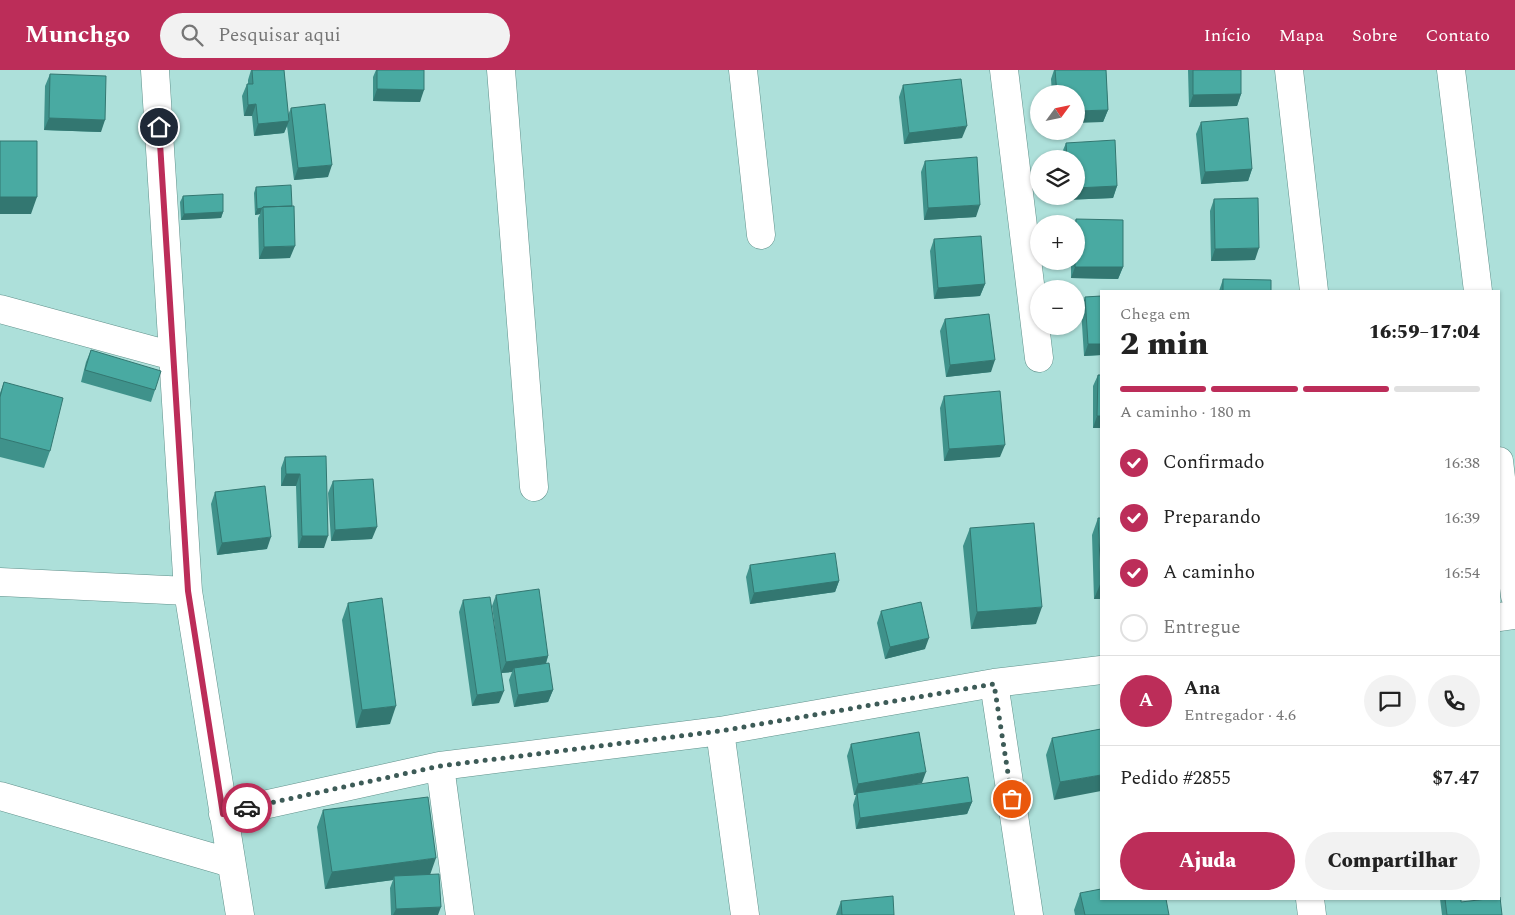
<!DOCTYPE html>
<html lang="pt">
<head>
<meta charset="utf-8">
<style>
	:root { --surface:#fff; --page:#f2f2f2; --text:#222; --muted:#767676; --line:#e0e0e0; --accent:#bc2d59 }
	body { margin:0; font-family:Spectral,serif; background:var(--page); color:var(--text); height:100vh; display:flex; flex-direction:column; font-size:19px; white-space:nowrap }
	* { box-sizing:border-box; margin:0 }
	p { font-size:16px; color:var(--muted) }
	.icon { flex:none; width:28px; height:28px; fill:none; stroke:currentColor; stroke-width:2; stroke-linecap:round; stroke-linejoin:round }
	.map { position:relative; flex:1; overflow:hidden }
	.panel { position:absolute; left:1100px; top:220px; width:400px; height:610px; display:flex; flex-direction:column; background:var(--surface); border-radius:0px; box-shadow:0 1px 4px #0004 }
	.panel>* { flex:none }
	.needle { width:32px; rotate:57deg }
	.fabs { position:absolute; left:1030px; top:15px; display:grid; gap:10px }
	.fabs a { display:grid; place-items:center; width:55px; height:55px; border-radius:50%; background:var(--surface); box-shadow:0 1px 4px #0004; font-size:25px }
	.pin { position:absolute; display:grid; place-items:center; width:42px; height:42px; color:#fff; margin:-21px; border:2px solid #fff; border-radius:50%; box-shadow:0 1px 5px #0007 }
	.courier { position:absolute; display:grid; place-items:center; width:50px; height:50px; margin:-25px; border:4px solid #bc2d59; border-radius:50%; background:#fff; color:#222; box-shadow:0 1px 6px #0007 }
	.head em { font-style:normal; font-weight:800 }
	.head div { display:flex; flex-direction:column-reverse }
	.head { display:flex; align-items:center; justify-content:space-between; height:85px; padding:0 20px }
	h1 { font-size:32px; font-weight:800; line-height:38px }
	.bar { display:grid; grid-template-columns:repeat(4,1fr); gap:8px 5px; align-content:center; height:60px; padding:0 20px }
	.bar i { height:6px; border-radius:4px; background:var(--line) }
	.bar .selected { background:var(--accent) }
	.bar p { grid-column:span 4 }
	.line { display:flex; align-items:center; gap:12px; padding:0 20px; border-top:1px solid var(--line) }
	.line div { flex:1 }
	.round { display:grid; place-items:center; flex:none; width:52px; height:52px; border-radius:26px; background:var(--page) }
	ol { padding:0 20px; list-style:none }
	li { display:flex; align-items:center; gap:15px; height:55px }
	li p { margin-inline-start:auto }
	li .icon { padding:5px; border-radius:50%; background:var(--accent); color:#fff; stroke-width:4 }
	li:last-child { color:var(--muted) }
	li i { width:28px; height:28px; border:2px solid var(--line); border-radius:50% }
	.action { display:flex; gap:10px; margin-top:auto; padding:10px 20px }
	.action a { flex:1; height:58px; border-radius:30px; background:var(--accent); color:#fff; font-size:20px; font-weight:800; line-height:58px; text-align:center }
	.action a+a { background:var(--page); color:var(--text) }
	header { display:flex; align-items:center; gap:30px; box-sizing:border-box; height:70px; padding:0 25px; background:var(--accent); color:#fff }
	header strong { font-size:24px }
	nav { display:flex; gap:28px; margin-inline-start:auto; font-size:18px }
	.search { width:350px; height:45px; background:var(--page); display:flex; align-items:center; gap:12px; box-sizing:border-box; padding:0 18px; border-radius:28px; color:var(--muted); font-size:19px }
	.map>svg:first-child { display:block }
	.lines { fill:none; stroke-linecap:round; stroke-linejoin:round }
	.minor-casing { stroke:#60918b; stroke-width:29 }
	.minor { stroke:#fff; stroke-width:28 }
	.wall { fill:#3f928b }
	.shaded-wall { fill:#337771 }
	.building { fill:#49aaa2; stroke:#337771 }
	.done { stroke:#3d5b57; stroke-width:5; stroke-dasharray:0 9 }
	.route { stroke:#bc2d59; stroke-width:6 }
</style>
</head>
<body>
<header>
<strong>Munchgo</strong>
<div class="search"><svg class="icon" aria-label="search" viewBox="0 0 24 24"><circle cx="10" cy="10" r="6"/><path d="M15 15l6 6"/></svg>Pesquisar aqui</div>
<nav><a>Início</a><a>Mapa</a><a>Sobre</a><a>Contato</a></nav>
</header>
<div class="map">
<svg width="1515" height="845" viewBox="0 0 1515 845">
	<rect width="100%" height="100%" fill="#ade0da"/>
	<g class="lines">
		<g class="minor-casing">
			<path id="minor" d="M155,0L188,521L240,845
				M501,0L534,417
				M743,0L761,165
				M1004,0L1039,288
				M1289,0L1314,221
				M1451,0L1478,221
				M0,239L173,286
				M1499,391L1515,526
				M0,512L188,521
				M1499,547L1515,545
				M994,613L1029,845
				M720,661L745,845
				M440,696L460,845
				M0,726L231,793
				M223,744L440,696L720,661L994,613L1101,600
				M1310,829L1312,845"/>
		</g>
		<use href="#minor" class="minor"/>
	</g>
	<path class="wall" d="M251,0H284L288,45L291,38L328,107L294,110L287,56L284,63L254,66L252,46H244L242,26L247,14H248V10Z
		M376,0H424L420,32L373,31V7Z
		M1054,0H1106L1108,40L1103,52L1076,24H1052L1051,9Z
		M1188,0H1241V24L1237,36L1189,37Z
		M50,4L101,62L44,60L45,16Z
		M903,15L962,68L904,74L899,27Z
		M1201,52L1252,99L1248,111L1201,114L1196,64Z
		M1066,73L1117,116L1113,128L1064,130V126H1076V89H1062L1061,85Z
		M925,91L976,147L924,150L921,102Z
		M256,117L290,188L259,189L258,148L260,144L255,145L254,123Z
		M183,126L223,142L221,148L181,150L180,132Z
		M1214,129L1255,190L1211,191L1210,141Z
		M1076,149L1123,197L1118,209L1071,208V191H1076V154H1074Z
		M934,169L985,214L980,226L934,229L930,181Z
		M1223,209L1271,221H1219Z
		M1101,226V285L1084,286L1081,239L1085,227Z
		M945,249L991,302L946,307L940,261Z
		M91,280L155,320L151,332L81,312L86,292Z
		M1098,305H1101V358H1093V316Z
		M4,312L50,381L44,398L0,387V323Z
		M944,326L1000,387L944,391L940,338Z
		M326,386L324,478H298L296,416H281V398L285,387Z
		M333,411L372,469L331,471L328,423Z
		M215,422L267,479L217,485L211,434Z
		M1098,448L1101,529H1094L1092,465Z
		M970,458L1036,554L971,559L963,476Z
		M750,495L839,511L835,522L750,534L746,507Z
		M496,525L548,586L546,594L553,620L548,632L514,637L509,610L512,602L501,603L492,536Z
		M463,530L499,633L472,636L459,542Z
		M348,533L390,654L356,658L342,550Z
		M881,541L925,579L885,589L877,553Z
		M1101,659L1054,730L1046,685L1052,668Z
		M851,674L922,713L907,716L972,732L967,744L856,759L853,735L856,725H854L847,686Z
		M323,740L430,805L438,845H391L390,818L393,810L325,819L317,757Z
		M1080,823L1169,845H1075L1074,840Z
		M1440,829H1461V832L1502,845H1442Z
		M841,831L894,845H836Z"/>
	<path class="shaded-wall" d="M377,19L424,20L420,32L373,31Z
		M1241,24L1237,36L1189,37L1193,25Z
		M256,34L252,46H244L248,35Z
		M1108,40L1103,52L1076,53V41Z
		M49,48L105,50L101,62L44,60Z
		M289,51L284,63L254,66L258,54Z
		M967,56L962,68L904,74L909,63Z
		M332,95L328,107L294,110L298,98Z
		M1252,99L1248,111L1201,114L1205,102Z
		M1117,116L1113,128L1064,130L1066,126H1076V118Z
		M0,127H37L31,144H0Z
		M980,135L976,147L924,150L928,138Z
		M262,138L260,144L255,145L257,139Z
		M223,142L221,148L181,150L184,144Z
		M295,176L290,188L259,189L264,177Z
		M1259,178L1255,190L1211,191L1215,179Z
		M1075,197H1123L1118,209L1071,208Z
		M985,214L980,226L934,229L938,218Z
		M1088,274H1101V285L1084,286Z
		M995,290L991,302L946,307L950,295Z
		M1097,346H1101V358H1093Z
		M1005,375L1000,387L944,391L949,379Z
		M286,404H300L296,416H281Z
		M377,457L372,469L331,471L335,460Z
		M302,466H328L324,478H298Z
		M271,467L267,479L217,485L222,473Z
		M839,511L835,522L750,534L754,523Z
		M1101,512V529H1094Z
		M1042,537L1036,554L971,559L977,542Z
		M929,568L925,579L885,589L890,577Z
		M548,586L544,598H514L512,602L501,603L506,592Z
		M553,620L548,632L514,637L518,625Z
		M504,621L499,633L472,636L477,625Z
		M396,636L390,654L356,658L362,640Z
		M926,702L922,713L857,725V723L856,725H854L858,714Z
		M1101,705V721L1054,730L1060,712Z
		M972,732L967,744L856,759L860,748Z
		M436,788L430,805L394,806L393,810L325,819L332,802Z
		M441,837L438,845H393L396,839Z"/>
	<path class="building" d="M252,0H284L289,51L258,54L256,34L248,35L247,14H253Z
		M377,0H424V20L377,19Z
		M1055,0H1106L1108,40L1076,41V24H1057Z
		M1193,0H1241V24L1193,25Z
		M50,4L106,6L105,50L49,48Z
		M961,9L967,56L909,63L903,15Z
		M325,34L332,95L298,98L291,38Z
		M1248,48L1252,99L1205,102L1201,52Z
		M1115,70L1117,116L1076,118V89H1067L1066,73Z
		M0,71H37V127H0Z
		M977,87L980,135L928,138L925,91Z
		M291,115L292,136L263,137L262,138L257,139L256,117Z
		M223,124V142L184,144L183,126Z
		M1258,128L1259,178L1215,179L1214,129Z
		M294,136L295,176L264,177L263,137Z
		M1076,149L1123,150V197H1075V191H1076Z
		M981,166L985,214L938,218L934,169Z
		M1223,209L1271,210V221H1223Z
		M1101,226V274H1088L1085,227Z
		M989,244L995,290L950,295L945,249Z
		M91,280L161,301L155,320L85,300Z
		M1098,305H1101V346H1097Z
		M4,312L63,328L50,381L0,368V327Z
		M1000,321L1005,375L949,379L944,326Z
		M326,386L328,466H302L300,404H286L285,387Z
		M373,409L377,457L335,460L333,411Z
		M265,416L271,467L222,473L215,422Z
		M1098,448H1101V512Z
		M1034,453L1042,537L977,542L970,458Z
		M835,483L839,511L754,523L750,495Z
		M539,519L548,586L506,592L496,525Z
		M490,527L504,621L477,625L463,530Z
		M382,528L396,636L362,640L348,533Z
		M921,532L929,568L890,577L881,541Z
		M549,593L553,620L518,625L514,598Z
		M1101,659V705L1060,712L1052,668Z
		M919,662L926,702L858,714L851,674Z
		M968,707L972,732L860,748L857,723Z
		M428,727L436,788L332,802L323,740Z
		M439,804L441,837L396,839L394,806Z
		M1101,819V829H1166L1169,845H1085L1080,823Z
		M893,826L894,845H842L841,831Z
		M1499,827H1500L1502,845H1447L1445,829H1461V832L1487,829H1499Z"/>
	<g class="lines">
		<path class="done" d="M247,738L440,696L720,661L994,614L1012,729"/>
		<path class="route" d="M159,57L188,521L223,744L247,738"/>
	</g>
</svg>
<div class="fabs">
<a><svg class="needle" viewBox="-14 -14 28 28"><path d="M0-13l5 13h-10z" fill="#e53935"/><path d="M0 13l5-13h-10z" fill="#767676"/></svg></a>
<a><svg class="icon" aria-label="layers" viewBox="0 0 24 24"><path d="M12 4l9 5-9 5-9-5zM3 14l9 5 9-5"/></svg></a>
<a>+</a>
<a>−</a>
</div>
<div class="pin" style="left:1012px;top:729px;background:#ea580c"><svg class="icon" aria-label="bag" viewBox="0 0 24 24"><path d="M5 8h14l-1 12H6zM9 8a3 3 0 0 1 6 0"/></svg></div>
<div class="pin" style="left:159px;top:57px;background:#1f2937"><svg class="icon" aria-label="home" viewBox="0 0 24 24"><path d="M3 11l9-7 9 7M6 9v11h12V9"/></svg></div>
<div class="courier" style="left:247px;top:738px"><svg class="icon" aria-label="car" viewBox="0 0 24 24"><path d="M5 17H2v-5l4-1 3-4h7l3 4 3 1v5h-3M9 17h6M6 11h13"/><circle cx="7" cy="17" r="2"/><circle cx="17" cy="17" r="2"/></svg></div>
<section class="panel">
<div class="head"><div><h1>2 min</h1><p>Chega em</p></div><em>16:59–17:04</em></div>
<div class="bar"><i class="selected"></i><i class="selected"></i><i class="selected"></i><i></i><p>A caminho · 180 m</p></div>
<ol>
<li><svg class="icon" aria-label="check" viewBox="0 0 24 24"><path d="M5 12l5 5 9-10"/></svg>Confirmado<p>16:38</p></li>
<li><svg class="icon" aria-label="check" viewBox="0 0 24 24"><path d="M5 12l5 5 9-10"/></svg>Preparando<p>16:39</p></li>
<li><svg class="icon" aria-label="check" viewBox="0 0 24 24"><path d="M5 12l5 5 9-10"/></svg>A caminho<p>16:54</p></li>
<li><i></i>Entregue</li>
</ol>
<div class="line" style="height:90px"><b class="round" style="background:var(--accent);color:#fff">A</b><div><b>Ana</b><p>Entregador · 4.6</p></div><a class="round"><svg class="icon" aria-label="chat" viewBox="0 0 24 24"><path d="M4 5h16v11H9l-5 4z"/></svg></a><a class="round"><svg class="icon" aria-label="phone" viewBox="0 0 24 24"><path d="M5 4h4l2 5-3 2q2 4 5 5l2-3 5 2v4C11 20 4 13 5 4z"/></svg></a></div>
<div class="line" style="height:65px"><div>Pedido #2855</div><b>$7.47</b></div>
<div class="action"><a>Ajuda</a><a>Compartilhar</a></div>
</section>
</div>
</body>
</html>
